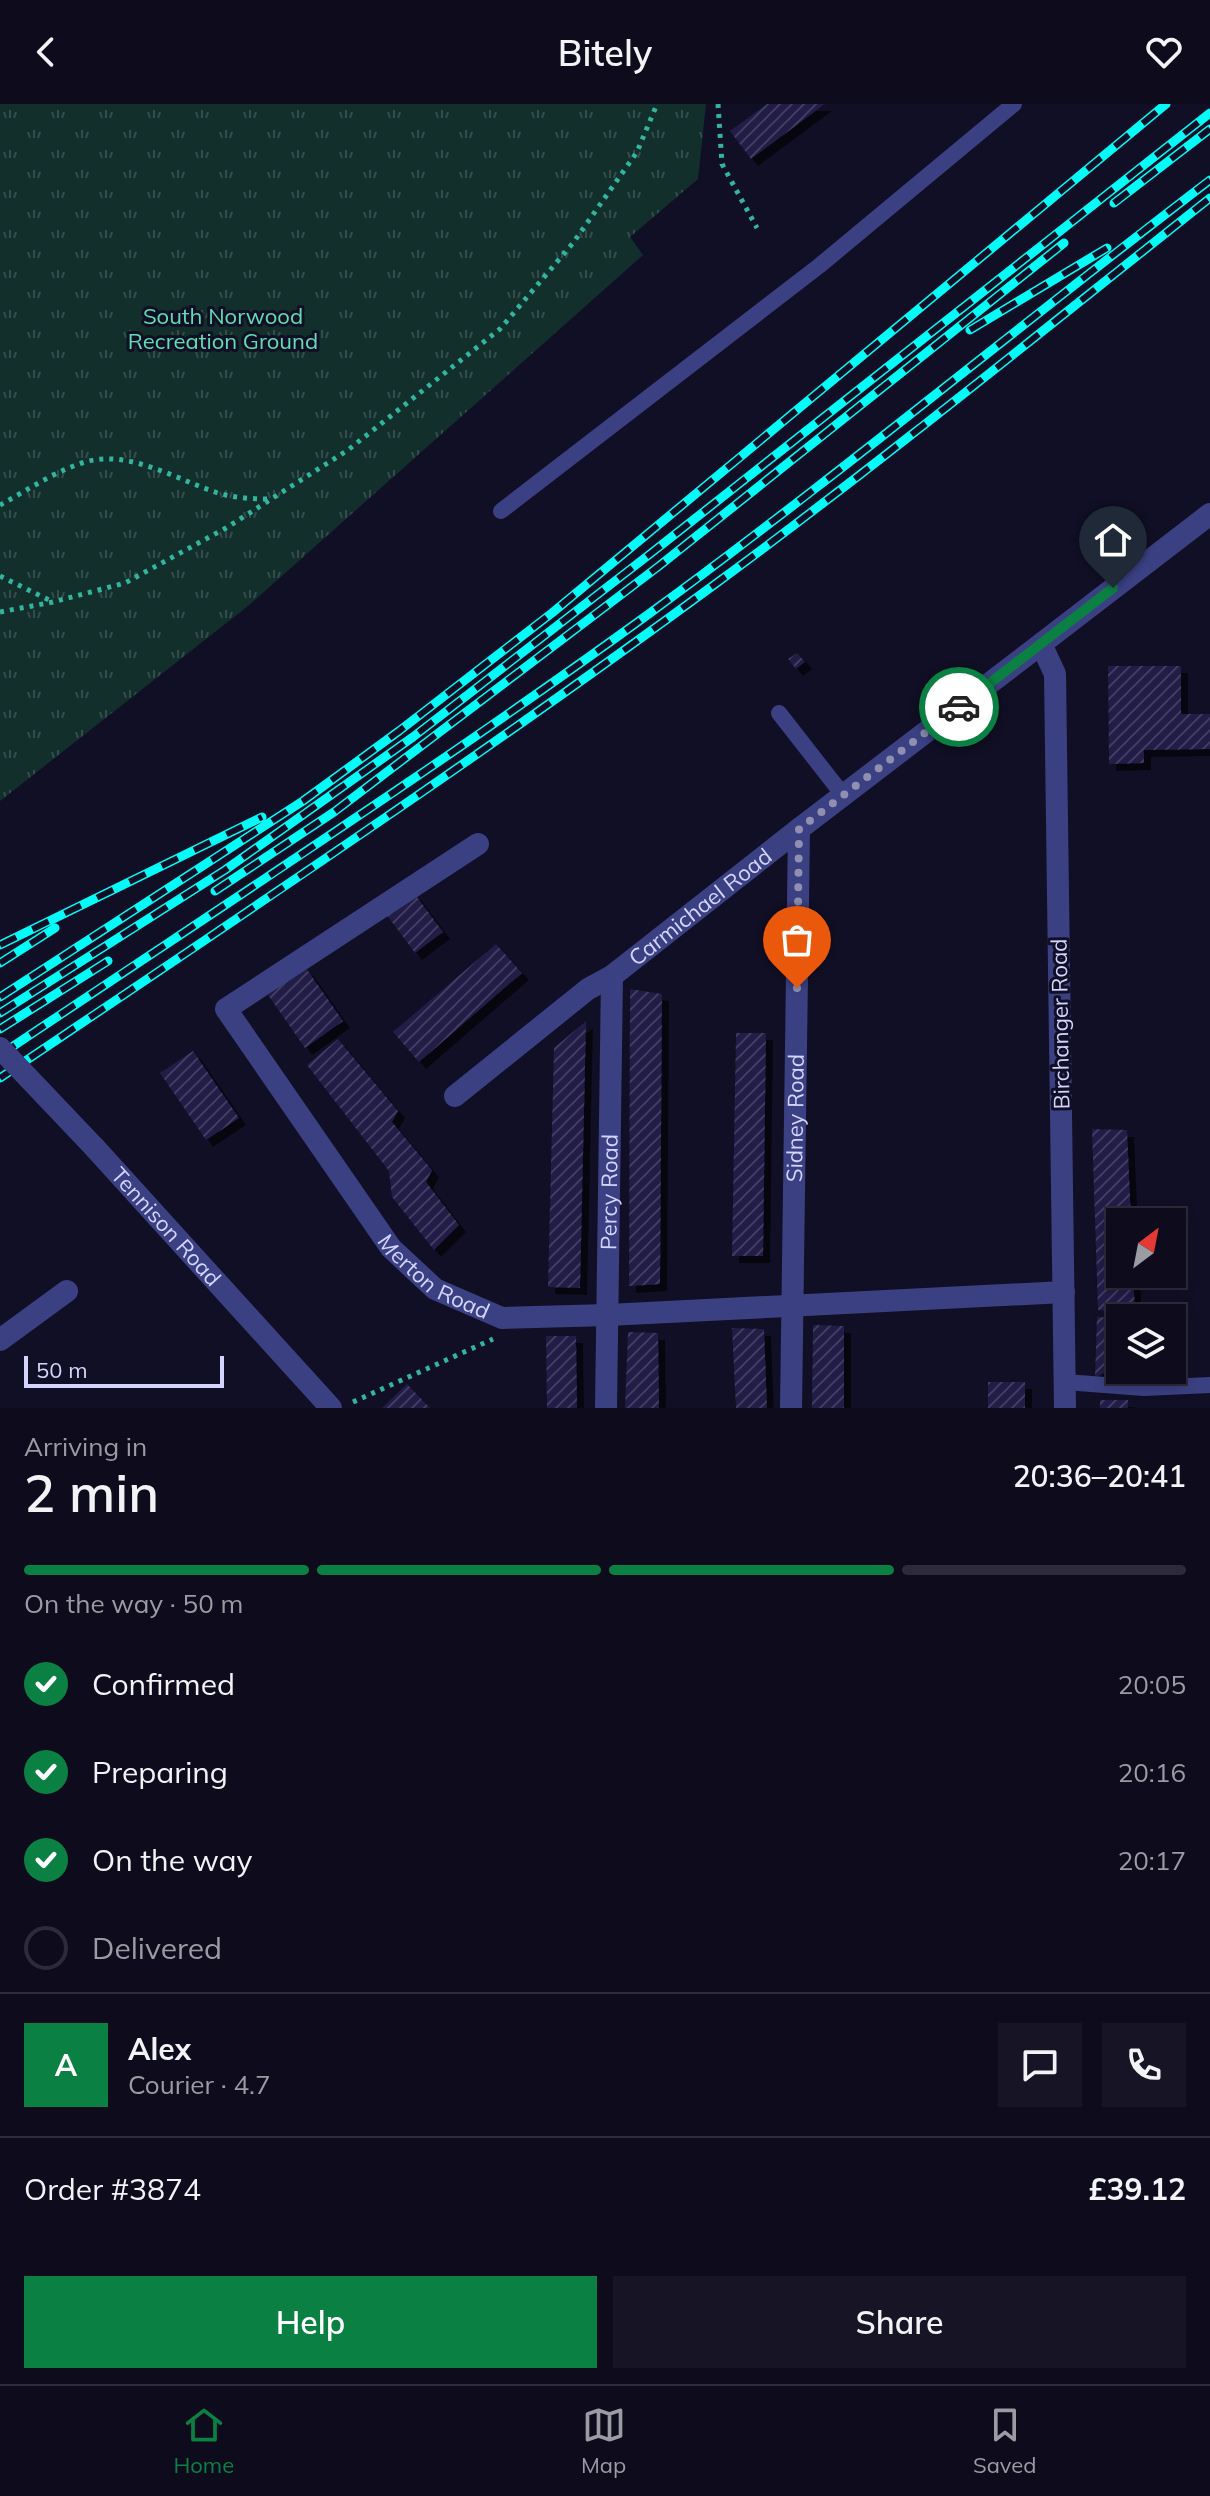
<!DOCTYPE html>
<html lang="en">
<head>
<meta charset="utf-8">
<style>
	:root { --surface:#0d0b1c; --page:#161425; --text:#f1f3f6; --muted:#9a9ba3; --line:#2d2b3b; --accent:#0b8043 }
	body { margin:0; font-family:Mulish,sans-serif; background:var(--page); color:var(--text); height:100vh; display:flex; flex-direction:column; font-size:30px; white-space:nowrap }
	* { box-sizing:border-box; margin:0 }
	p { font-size:26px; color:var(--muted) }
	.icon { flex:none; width:44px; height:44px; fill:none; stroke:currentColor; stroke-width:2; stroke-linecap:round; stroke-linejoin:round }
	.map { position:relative; height:1304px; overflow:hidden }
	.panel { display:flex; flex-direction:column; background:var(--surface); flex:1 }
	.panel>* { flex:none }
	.needle { width:52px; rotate:32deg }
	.fabs { position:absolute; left:1106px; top:1104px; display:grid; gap:16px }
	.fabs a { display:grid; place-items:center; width:80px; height:80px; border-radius:0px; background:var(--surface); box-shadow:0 4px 12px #0003,0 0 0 2px var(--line); font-size:40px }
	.scale { position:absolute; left:24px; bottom:20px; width:200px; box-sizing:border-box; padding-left:8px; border:4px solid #d4d4fe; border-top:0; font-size:22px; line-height:28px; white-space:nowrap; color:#d4d4fe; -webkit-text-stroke:6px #110f25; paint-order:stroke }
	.pin { position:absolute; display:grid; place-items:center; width:68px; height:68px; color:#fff; margin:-82px -34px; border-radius:50% 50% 50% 0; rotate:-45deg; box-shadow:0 0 8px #0007 }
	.pin .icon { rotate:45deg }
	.courier { position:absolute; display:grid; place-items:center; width:80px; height:80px; margin:-40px; border:6px solid #0b8043; border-radius:50%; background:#fff; color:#222; box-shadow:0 2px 10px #0007 }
	.summary em { font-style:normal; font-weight:600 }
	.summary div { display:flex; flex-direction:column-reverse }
	.summary { display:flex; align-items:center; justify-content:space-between; height:136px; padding:0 24px }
	h1 { font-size:52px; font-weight:600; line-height:60px }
	.bar { display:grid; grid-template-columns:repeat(4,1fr); gap:12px 8px; align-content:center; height:96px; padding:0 24px }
	.bar i { height:10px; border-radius:6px; background:var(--line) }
	.bar .selected { background:var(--accent) }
	.bar p { grid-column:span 4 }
	.line { display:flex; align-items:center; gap:20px; padding:0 24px; border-top:2px solid var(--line) }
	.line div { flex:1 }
	.round { display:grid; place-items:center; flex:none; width:84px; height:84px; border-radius:0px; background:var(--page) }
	ol { padding:0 24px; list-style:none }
	li { display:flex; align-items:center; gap:24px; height:88px }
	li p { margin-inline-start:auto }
	li .icon { padding:8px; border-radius:50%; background:var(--accent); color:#fff; stroke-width:4 }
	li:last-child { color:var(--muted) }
	li i { width:44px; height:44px; border:4px solid var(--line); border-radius:50% }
	.cta { display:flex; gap:16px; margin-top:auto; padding:16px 24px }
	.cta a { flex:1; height:92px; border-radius:0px; background:var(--accent); color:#fff; font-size:32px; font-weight:600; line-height:92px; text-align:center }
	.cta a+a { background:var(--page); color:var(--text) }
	header { display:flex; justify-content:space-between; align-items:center; height:104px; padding:0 24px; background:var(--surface); font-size:36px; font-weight:600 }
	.dock { display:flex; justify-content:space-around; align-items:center; height:112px; border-top:2px solid var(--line); background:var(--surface); font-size:22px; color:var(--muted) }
	.dock a { display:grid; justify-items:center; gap:4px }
	.dock .selected { color:var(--accent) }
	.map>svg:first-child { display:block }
	.grass { fill:url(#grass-tufts) }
	.building { fill:url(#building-hatch); filter:url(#shadow) }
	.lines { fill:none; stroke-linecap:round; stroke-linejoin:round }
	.path { stroke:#31b59f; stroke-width:5; stroke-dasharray:4 6; stroke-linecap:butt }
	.service { stroke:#3b4083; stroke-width:16 }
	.minor { stroke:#3b4083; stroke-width:22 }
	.tertiary { stroke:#3b4083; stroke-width:22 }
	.rail-casing { stroke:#04fbf8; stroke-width:9 }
	.rail { stroke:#110f25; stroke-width:6; stroke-dasharray:18; stroke-linecap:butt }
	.tertiary-bridge { stroke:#3b4083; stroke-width:22 }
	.done { stroke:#908fb2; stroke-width:8; stroke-dasharray:0 14.4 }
	.route { stroke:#0b8043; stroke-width:10 }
	.labels { text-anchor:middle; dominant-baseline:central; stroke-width:6; stroke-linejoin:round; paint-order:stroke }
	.park-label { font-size:22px; fill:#61deb1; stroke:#110f25 }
	.street-label { font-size:22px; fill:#d4d4fe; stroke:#110f25 }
</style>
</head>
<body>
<header><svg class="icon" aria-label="back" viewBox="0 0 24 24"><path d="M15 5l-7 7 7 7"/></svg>Bitely<svg class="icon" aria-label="heart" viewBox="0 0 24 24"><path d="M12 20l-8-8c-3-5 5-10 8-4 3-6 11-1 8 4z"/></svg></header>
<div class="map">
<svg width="1210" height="1304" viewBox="0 0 1210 1304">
	<defs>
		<pattern id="grass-tufts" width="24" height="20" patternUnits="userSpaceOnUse" patternTransform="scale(2)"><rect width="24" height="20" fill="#122f2b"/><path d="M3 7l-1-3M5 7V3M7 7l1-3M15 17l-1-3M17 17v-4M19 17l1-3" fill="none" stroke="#344c4b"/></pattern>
		<pattern id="building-hatch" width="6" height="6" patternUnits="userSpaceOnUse" patternTransform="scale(2)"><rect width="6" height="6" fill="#201c46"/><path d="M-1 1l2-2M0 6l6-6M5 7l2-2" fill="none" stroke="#403c62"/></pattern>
		<filter id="shadow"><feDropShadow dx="7" dy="7" stdDeviation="0" flood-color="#0009"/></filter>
	</defs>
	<rect width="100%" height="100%" fill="#110f25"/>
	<path class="grass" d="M0,0H706L698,75L630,133L643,151L248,502L0,697Z"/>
	<path class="building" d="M767,0H825L751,55L730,27Z
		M797,549L805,558L796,565L788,555Z
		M1108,562H1181V610H1210V645L1144,646V659L1109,660Z
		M414,789L443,828L415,849L386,810Z
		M496,840L522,869L419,958L393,928Z
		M306,864L343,917L305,944L268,891Z
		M630,885L662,890L660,1180L629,1182Z
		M586,917L580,1184L548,1183L554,944Z
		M736,929H766L763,1152H732Z
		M338,935L398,1007L392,1018L432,1066L426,1078L459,1121L434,1146L392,1093L389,1067L307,961Z
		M193,947L239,1014L206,1036L160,969Z
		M1092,1025L1127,1026L1131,1118H1120V1170H1133L1135,1209L1098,1206Z
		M1097,1213L1120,1214V1263L1095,1273Z
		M813,1221L844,1222V1304H812Z
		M732,1224L764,1225L767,1304H736Z
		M628,1228L658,1229L659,1304H625Z
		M546,1232H576L577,1304H547Z
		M988,1278H1025V1304H988Z
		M407,1280L430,1304H382Z
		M1100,1296H1128V1304H1100Z"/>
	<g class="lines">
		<path class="path" d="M718,0L722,60L757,124
			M0,401C28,386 58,365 89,357C131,347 176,375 215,388C233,394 251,395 270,395
			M0,472L53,498
			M0,508L53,498L125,479L226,424L348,346L500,225L573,139L637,48L657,0
			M353,1298L493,1235"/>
		<path class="service" d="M501,407L819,162L1014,0
			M779,609L843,691
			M1065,1278L1144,1284L1210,1281"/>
		<g class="minor">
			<path id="s1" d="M478,740L226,905L391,1144L435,1185L502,1214L608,1211L1064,1188"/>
			<path id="s2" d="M455,992L588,885L612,872L799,725L1041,540"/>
			<path d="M0,1236L67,1187"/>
			<path id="s3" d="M606,1304L612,872"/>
			<path id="s4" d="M791,1304L799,725"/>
		</g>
		<g class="tertiary">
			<path id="s5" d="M95,1044L331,1304"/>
			<path d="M1065,1304L1055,570L1041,540L1210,410"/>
		</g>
		<g class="rail-casing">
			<path id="rail" d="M1114,99L1210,25
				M970,226L1107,144
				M215,787L334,708L659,462L1064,139
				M0,841L262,713
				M0,859L55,824
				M0,893L303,697L399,627L552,509L1166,0
				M0,909L225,766L413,633L650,450L1210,9
				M0,925L108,857
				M0,951C216,806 435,665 646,512C838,372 1021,220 1210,76
				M0,974C241,812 484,650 718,478C885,355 1047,223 1210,94"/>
		</g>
		<use href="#rail" class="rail"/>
		<path class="tertiary-bridge" d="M0,944L95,1044"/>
	</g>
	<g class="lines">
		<path class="done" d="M797,884L799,725L959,603"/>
		<path class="route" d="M959,603L1113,484"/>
	</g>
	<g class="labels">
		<g class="park-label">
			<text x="223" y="212">South Norwood<tspan x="223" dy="25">Recreation Ground</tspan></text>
		</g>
		<g class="street-label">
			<text stroke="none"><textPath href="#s2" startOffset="310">Carmichael Road</textPath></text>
			<text transform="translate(1060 920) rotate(-91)">Birchanger Road</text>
			<text stroke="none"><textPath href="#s4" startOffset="290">Sidney Road</textPath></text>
			<text stroke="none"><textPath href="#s3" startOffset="216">Percy Road</textPath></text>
			<text stroke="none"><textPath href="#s5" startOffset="106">Tennison Road</textPath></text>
			<text stroke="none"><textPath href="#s1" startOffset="644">Merton Road</textPath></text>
		</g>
	</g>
</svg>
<div class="fabs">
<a><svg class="needle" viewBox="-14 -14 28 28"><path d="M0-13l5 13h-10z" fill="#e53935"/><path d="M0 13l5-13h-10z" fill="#9a9ba3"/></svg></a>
<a><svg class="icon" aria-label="layers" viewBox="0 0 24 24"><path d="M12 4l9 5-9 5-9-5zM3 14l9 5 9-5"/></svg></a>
</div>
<div class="scale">50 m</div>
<div class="pin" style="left:797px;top:884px;background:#ea580c"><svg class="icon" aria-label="bag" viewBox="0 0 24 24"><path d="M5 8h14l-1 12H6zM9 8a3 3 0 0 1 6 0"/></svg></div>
<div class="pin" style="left:1113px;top:484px;background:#1f2937"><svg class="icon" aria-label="home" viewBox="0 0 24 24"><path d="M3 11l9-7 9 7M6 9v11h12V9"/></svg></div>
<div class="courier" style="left:959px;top:603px"><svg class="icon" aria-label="car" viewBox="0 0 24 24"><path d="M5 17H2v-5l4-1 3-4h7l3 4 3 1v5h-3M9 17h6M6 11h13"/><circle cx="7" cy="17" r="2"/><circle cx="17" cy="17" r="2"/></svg></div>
</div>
<section class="panel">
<div class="summary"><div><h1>2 min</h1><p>Arriving in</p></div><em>20:36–20:41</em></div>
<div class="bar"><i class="selected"></i><i class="selected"></i><i class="selected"></i><i></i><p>On the way · 50 m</p></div>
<ol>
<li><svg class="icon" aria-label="check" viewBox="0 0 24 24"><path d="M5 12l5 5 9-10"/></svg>Confirmed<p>20:05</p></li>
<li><svg class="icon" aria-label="check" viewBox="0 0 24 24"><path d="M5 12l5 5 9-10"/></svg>Preparing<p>20:16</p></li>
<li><svg class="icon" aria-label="check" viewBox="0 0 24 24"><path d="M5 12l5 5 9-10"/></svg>On the way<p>20:17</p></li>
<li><i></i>Delivered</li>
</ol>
<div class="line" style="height:144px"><b class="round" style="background:var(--accent);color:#fff">A</b><div><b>Alex</b><p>Courier · 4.7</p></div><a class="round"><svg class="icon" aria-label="chat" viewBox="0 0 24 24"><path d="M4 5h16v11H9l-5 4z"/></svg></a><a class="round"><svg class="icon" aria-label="phone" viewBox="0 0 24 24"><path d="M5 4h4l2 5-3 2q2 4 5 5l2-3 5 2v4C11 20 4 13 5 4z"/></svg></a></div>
<div class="line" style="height:104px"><div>Order #3874</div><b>£39.12</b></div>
<div class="cta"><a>Help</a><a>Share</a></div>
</section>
<nav class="dock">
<a class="selected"><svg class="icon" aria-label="home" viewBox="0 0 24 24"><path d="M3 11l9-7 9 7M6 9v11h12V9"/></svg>Home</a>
<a><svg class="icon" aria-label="map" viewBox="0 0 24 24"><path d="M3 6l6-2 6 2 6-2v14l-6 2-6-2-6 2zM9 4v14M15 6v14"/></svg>Map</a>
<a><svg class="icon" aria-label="saved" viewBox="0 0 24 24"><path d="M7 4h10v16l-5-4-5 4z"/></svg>Saved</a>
</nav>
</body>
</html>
